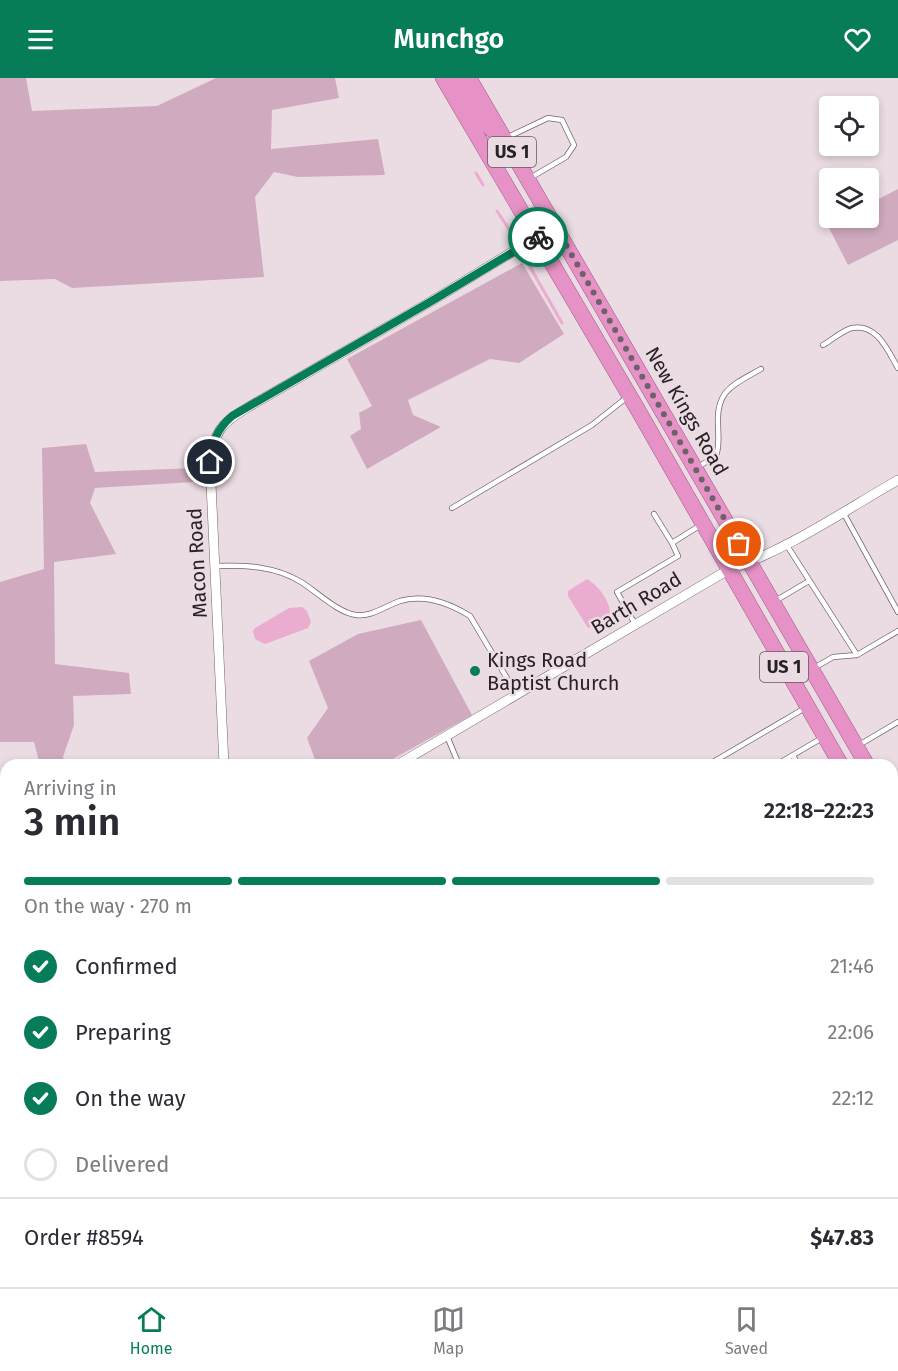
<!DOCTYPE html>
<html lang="en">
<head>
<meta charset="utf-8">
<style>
	:root { --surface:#fff; --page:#f2f2f3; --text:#2b2b33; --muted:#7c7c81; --line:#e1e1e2; --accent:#077c59 }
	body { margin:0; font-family:"Fira Sans",sans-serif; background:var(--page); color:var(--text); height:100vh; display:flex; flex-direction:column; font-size:22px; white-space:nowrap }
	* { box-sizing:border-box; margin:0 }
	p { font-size:20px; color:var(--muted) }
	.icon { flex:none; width:33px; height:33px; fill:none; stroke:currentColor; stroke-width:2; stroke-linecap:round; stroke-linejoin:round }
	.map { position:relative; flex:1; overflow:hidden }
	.panel { position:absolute; left:0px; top:681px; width:898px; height:528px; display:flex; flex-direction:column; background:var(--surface); border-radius:18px 18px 0 0; box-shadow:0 3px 9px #0003 }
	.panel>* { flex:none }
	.tools { position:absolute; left:819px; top:18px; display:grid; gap:12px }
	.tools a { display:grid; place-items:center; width:60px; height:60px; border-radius:6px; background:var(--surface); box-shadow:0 3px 9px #0003; font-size:30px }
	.pin { position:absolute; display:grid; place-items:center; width:51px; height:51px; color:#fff; margin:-26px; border:3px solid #fff; border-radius:50%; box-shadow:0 2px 6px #0007 }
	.courier { position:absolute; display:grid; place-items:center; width:60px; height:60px; margin:-30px; border:4px solid #077c59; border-radius:50%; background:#fff; color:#222; box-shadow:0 2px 8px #0007 }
	.summary em { font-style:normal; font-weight:600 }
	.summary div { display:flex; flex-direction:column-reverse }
	.summary { display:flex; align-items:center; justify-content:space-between; height:102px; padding:0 24px }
	h1 { font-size:39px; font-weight:600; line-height:45px }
	.bar { display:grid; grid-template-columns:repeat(4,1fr); gap:9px 6px; align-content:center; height:72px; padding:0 24px }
	.bar i { height:8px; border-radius:4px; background:var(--line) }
	.bar .active { background:var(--accent) }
	.bar p { grid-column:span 4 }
	.line { display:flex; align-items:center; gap:15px; padding:0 24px; border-top:2px solid var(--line) }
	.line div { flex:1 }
	ol { padding:0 24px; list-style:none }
	li { display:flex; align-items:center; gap:18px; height:66px }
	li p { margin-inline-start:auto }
	li .icon { padding:6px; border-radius:50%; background:var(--accent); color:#fff; stroke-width:4 }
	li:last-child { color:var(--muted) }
	li i { width:33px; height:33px; border:3px solid var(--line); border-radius:50% }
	header { display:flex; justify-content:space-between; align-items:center; height:78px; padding:0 24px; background:var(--accent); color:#fff; font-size:27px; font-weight:600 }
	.tabs { display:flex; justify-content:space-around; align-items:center; height:84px; border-top:2px solid var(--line); background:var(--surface); font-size:16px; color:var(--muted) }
	.tabs a { display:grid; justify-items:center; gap:3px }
	.tabs .active { color:var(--accent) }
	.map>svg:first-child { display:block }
	.green { fill:#d0aabe }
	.water { fill:#eaaccf }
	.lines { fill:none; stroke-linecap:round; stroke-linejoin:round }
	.stream { stroke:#eaaccf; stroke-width:3 }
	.service-casing { stroke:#72656c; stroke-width:6 }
	.minor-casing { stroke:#72656c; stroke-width:10 }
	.trunk-casing { stroke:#a05984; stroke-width:16 }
	.service { stroke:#fff; stroke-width:4.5 }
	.minor { stroke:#fff; stroke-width:9 }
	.trunk { stroke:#e792c6; stroke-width:15 }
	.done { stroke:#6c6368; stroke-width:6; stroke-dasharray:0 10.8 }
	.route { stroke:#077c59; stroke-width:8 }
	.poi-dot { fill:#077c59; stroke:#ebdce4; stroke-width:2 }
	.labels { text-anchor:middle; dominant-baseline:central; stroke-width:5; stroke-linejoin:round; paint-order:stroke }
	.shield { fill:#ebdce4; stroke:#625a5e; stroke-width:1.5 }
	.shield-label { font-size:18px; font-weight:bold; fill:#272225 }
	.street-label { font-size:20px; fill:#272225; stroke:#ebdce4 }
	.poi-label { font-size:20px; fill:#272225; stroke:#ebdce4; text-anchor:start }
</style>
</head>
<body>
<header><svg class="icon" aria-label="menu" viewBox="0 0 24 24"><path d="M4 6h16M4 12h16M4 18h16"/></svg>Munchgo<svg class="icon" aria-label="heart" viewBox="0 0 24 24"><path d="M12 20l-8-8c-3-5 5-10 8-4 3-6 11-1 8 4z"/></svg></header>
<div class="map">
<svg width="898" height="1209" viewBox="0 0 898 1209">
	<rect width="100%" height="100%" fill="#ebdce4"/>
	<path class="green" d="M0,0H26L32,33L157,28L216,0H335L339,20L272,32L271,71L378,61L385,97L298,99L274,94L255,119L264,199L72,210L55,201L0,203Z
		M898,111V162L848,187L828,148L844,140H868L869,126Z
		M522,185L564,256L519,285L490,281L408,322L413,337L441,349L367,391L350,358L361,351L359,335L372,328L347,281Z
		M86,366L95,394L195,390L193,404L95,410L90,425L116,476L54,484L55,586L129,595L131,616L73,618L74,647L63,679L66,687H40L34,664H0V504L44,491L42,370Z
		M421,542L472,637L382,687H317L307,660L328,630L309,583L358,556Z
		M0,812H6V966H0Z
		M898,1052V1127L893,1111V1053Z
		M302,1203H390V1209H296Z
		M558,1203H807L813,1209H558Z"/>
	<path class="water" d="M587,501C598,507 614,527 609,540L588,550L568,518V513Z
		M302,529L307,533L311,544L308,550L265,566L255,561L253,553L255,550L289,530Z
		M0,1094H6V1203H71V1209H0Z
		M422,1203H540L537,1209H425Z"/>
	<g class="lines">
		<path class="stream" d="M476,95L483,107
			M497,133L516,162
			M525,180L562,245"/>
		<g class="service-casing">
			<path id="service" d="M508,59L548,40L562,42L574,67L566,79L530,100
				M823,267C832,262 843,252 852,250C877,245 888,273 898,290
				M698,389L716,378C720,367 718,357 718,346C716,311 735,306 761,291
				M452,430L592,347L626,320
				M843,434L898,534
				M654,436L672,465L699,448
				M786,466L857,577
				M216,488C245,487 275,488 301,504C316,513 338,535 356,537C372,539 385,528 400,523C424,516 449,525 470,538L517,617
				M775,523L809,503
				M635,546L617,514L678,478L672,465
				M814,590L833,579L857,577L898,553
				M447,658L459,687
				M859,667L898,644
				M793,677L798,687
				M708,687L805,630
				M776,687L822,660
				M892,897L898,894
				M892,1011L898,1008"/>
		</g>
		<g class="minor-casing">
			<path id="minor" d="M224,687L210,384C214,355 221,345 245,331L430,224L555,148
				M397,687L728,492C787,472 844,433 898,402"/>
		</g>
		<g class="trunk-casing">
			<path id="trunk" d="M443,0L638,332L841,687
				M455,0L475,33L492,52
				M469,0L867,687
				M892,730L898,740
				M892,777L898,786"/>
		</g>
		<use href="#service" class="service"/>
		<use href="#minor" class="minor"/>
		<use href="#trunk" class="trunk"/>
	</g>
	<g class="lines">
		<path class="done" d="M538,159L555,148L739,466"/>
		<path class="route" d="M210,384C212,364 217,351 232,338L430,224L538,159"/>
	</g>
	<circle class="poi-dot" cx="475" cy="593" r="6"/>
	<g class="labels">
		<g class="shield">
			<rect x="488" y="59" width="48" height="30" rx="4.5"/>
			<rect x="760" y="574" width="48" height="30" rx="4.5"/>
		</g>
		<g class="shield-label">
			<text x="512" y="74">US 1</text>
			<text x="784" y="589">US 1</text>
		</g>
		<g class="street-label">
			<text transform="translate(687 333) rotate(60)">New Kings Road</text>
			<text transform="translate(197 485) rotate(-93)">Macon Road</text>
			<text transform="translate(636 525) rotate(-31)">Barth Road</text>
		</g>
		<g class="poi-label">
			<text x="487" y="582">Kings Road<tspan x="487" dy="23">Baptist Church</tspan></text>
		</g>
	</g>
</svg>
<div class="tools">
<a><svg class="icon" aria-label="locate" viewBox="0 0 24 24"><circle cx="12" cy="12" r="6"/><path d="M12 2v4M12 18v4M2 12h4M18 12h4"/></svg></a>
<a><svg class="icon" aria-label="layers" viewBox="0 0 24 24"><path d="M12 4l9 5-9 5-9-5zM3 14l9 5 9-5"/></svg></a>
</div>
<div class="pin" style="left:739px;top:466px;background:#ea580c"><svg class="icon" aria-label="bag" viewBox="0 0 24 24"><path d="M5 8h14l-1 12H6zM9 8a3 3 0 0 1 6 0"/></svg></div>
<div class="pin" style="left:210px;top:384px;background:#1f2937"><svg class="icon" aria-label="home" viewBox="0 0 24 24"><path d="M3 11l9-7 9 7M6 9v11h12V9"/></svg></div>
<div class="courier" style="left:538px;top:159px"><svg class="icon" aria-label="bike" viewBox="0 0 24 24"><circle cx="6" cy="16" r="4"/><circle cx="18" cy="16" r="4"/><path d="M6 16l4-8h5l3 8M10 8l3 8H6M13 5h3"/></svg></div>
<section class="panel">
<div class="summary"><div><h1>3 min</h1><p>Arriving in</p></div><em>22:18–22:23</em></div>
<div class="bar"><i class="active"></i><i class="active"></i><i class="active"></i><i></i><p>On the way · 270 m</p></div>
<ol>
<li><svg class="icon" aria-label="check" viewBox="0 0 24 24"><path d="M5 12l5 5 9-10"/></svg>Confirmed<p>21:46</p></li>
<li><svg class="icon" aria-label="check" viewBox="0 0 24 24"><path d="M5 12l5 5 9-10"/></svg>Preparing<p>22:06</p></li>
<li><svg class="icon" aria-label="check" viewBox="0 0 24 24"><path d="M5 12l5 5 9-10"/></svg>On the way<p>22:12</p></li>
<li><i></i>Delivered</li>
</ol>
<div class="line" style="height:78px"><div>Order #8594</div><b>$47.83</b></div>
</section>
</div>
<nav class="tabs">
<a class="active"><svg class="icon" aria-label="home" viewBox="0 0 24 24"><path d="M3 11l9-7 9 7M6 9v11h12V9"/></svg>Home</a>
<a><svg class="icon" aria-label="map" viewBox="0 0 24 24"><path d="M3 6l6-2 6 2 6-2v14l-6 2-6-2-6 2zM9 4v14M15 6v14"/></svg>Map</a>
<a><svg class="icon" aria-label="saved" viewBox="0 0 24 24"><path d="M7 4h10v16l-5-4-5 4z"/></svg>Saved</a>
</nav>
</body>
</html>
